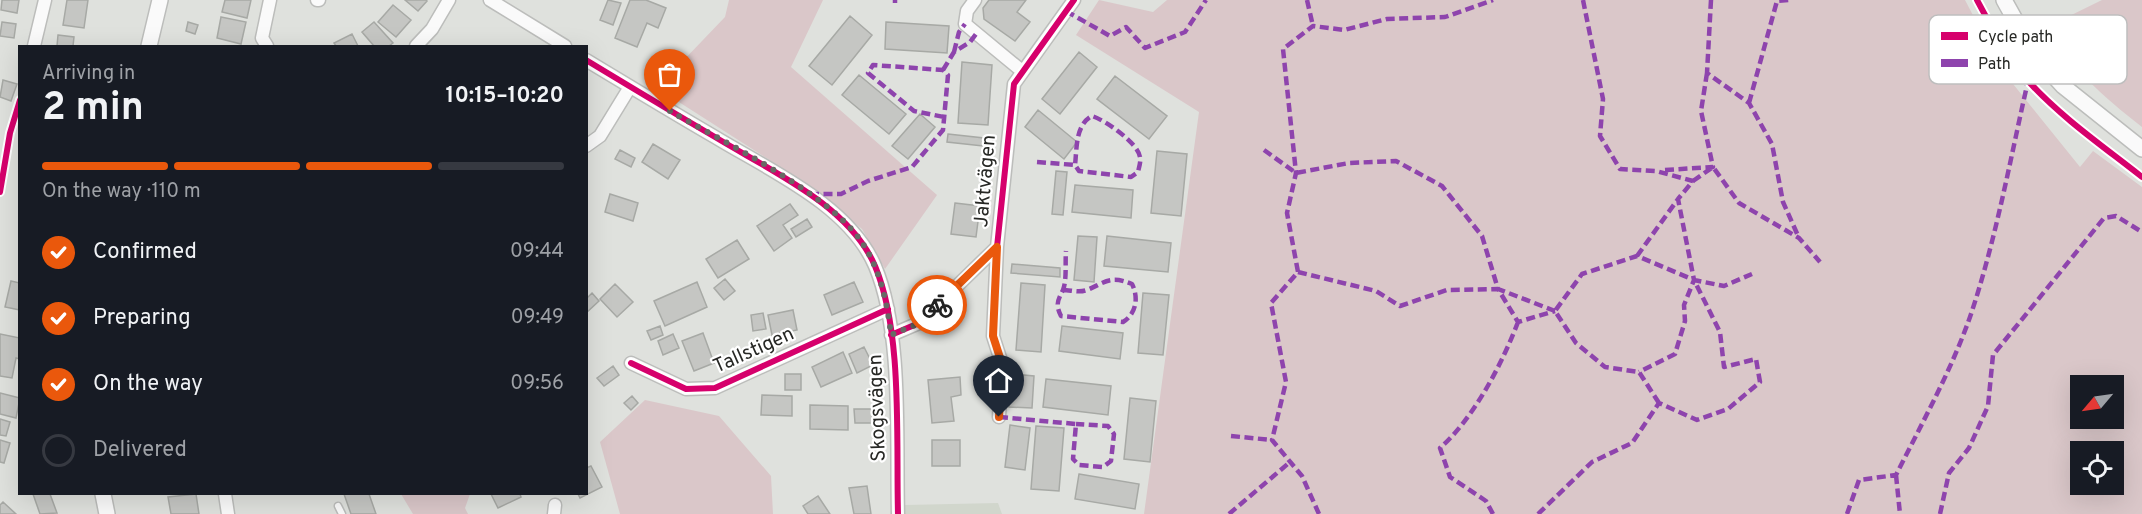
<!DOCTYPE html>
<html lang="en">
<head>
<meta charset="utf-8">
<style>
	:root { --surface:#171b24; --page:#20242c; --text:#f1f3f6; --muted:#9ea1a6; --line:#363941; --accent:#ea580c }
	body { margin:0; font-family:Overpass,sans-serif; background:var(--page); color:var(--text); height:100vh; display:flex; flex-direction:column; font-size:22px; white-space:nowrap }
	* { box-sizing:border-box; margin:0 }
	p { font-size:20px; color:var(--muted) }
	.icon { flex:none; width:33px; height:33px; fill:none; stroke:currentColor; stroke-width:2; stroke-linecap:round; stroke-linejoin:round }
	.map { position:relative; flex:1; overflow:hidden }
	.side { position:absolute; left:18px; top:45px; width:570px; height:450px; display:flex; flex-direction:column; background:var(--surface); border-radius:0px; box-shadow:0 6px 24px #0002 }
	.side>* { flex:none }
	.needle { width:39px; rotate:241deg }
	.tools { position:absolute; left:2070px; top:375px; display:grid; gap:12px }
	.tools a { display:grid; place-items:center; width:54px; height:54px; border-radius:0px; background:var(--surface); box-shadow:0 6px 24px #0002; font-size:30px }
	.pin { position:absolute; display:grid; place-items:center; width:51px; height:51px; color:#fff; margin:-62px -26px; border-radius:50% 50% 50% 0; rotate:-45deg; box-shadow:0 0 6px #0007 }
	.pin .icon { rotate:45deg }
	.courier { position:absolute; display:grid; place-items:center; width:60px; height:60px; margin:-30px; border:4px solid #ea580c; border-radius:50%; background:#fff; color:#222; box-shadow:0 2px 8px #0007 }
	.overview em { font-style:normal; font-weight:700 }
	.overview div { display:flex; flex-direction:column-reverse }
	.overview { display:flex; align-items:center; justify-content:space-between; height:102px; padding:0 24px }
	h1 { font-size:39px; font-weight:700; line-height:45px }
	.bar { display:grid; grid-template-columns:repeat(4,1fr); gap:9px 6px; align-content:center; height:72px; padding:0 24px }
	.bar i { height:8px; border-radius:4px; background:var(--line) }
	.bar .on { background:var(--accent) }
	.bar p { grid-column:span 4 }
	ol { padding:0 24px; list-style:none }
	li { display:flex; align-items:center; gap:18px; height:66px }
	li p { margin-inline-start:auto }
	li .icon { padding:6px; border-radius:50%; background:var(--accent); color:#fff; stroke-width:4 }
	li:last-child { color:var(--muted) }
	li i { width:33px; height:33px; border:3px solid var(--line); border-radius:50% }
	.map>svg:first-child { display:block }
	.built { fill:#d1d6cc }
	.green { fill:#dac7c9; fill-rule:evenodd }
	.building { fill:#c5c6c3; stroke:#a7a9a5; stroke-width:1.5 }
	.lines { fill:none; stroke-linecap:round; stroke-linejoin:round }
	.service-casing { stroke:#bcbdbb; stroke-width:9 }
	.minor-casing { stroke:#bcbdbb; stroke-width:15 }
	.tertiary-casing { stroke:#bcbdbb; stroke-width:18 }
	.service { stroke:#fafafa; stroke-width:6 }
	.minor { stroke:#fafafa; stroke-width:12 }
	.tertiary { stroke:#fafafa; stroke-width:15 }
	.quiet { stroke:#8e44ad; stroke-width:4.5; stroke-dasharray:9 4.5; stroke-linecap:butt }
	.cycleway-casing { stroke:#fff; stroke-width:10 }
	.cycleway { stroke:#d6006c; stroke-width:6 }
	.done { stroke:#676965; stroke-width:6; stroke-dasharray:0 10.8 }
	.route { stroke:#ea580c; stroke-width:8 }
	.labels { text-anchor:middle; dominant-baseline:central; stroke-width:4.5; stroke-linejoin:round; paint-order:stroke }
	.street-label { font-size:20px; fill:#272825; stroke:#fff }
	.key { fill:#fff; stroke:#bebebe; stroke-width:1.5 }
	.key-label { font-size:16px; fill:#272825 }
</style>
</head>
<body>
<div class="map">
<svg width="2142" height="514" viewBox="0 0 2142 514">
	<rect width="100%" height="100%" fill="#dfe1dd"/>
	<path class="built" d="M998,503L1002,514H903L905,505Z"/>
	<path class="green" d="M729,0H823L791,67L937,195L885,269L862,229L810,186L657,88L725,17Z
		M1099,0L1153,12L1167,0H1965L2001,69L2080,167L2093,151L2142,187V514H1144L1199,112L1076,35ZM2080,386H2114V418H2080ZM2080,452H2114V484H2080Z
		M2102,0H2142V127C2101,95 2075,71 2045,28Z
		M645,400L719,416L771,476L773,514H620L600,442Z
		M401,494H470L465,508L468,514H413Z"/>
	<path class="building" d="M2,0H19L17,13L1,10Z
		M67,0H88L84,28L63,25Z
		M225,0H251L247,18L222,12Z
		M405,0H426L427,1L418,11Z
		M608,0L621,3L613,25L600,20Z
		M630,0H646L666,8L658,28L647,23L637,47L615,38Z
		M989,0H1026L1017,12L1030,22L1015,41L984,19L983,8Z
		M393,5L411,20L396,37L378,22Z
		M850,16L872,35L832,85L809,66Z
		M221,17L246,22L241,44L217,38Z
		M2,22L16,24L14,38L0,36Z
		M188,22L198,25L195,34L186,31Z
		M374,22L393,43L389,46H374L362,32Z
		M886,22L949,26L947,53L885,49Z
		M352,34L358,46H336L334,43Z
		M58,35L74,37L73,46H57Z
		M1079,52L1097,67L1060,114L1042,99Z
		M962,62L992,65L988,125L958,123Z
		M859,75L906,114L889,134L842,95Z
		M1115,76L1167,116L1149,139L1097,99Z
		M3,80L17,84L11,101L0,97Z
		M1038,110L1077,142L1064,159L1025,127Z
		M920,114L935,127L908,159L892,146Z
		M948,134L993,139L992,147L947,142Z
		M653,144L680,160L668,179L642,162Z
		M620,150L635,158L631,167L615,159Z
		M1157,151L1187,154L1181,216L1151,213Z
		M1056,171L1067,172L1063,215L1052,214Z
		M1075,185L1133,190L1131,218L1072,212Z
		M610,194L638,203L633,221L605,212Z
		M955,203L980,206L976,237L951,234Z
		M790,204L798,215L783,225L792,238L774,251L757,226Z
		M807,219L812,227L796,237L791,229Z
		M1078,236L1097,237L1094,282L1074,280Z
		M1107,236L1171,243L1168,272L1104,266Z
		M737,240L749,259L718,278L706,259Z
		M1012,264L1060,268V277L1011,273Z
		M725,279L735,291L724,300L714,288Z
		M11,281L20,283V310L5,307Z
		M697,282L707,307L665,326L654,301Z
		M854,282L863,302L832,315L824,295Z
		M1021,283L1045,285L1041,352L1016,350Z
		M615,284L633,302L617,317L600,299Z
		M592,293L599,301L586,313V299Z
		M1143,293L1169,295L1163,355L1138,353Z
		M793,310L797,330L772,335L768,315Z
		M763,313L766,329L753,331L751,315Z
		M660,326L663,335L651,340L647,331Z
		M1062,326L1123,333L1120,359L1059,351Z
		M703,333L714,363L694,371L682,341Z
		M0,334L20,338V359L16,358L12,378L0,376Z
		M673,334L679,348L663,355L658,341Z
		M864,347L873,365L857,373L849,354Z
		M843,352L852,373L821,387L812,367Z
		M613,366L619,375L604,386L597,378Z
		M785,374H801V390H785Z
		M1012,374L1034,376L1032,408L1009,407Z
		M960,377L961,395L951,397L954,421L932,423L928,380Z
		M1046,379L1111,386L1108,415L1043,407Z
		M0,393L20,398L16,418L0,414Z
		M762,395L792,396V416L761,415Z
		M632,396L638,403L631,410L624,403Z
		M1130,398L1156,401L1150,462L1124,459Z
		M810,405L848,406V430L810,429Z
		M854,409H872V423H855Z
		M0,419L10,422L6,436L0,435Z
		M1010,425L1030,428L1025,470L1005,467Z
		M1036,426L1064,428L1059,491L1031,489Z
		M0,440L10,443L4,463L0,462Z
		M932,440H960V466H932Z
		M591,466L602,487L580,498L578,494H586V468Z
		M1079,474L1139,484L1135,509L1075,499Z
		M867,486L871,514H854L849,488Z
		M33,494H50L57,513L40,514Z
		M196,494L199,514H171L168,497Z
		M344,494H369L376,514H351Z
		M491,494H520L521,497L498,508Z
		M818,496L830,514H808L803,506Z
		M3,502L16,514H0V505Z"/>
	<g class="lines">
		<g class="service-casing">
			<path id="service" d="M338,506L342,514"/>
		</g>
		<g class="minor-casing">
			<path id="minor" d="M317,0H319
				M490,0L565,46
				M975,0L967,11L965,24L1022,71
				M34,46L45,0
				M267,46L262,38L270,0
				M416,46L432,29L449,0
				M586,60C629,86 672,112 715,137C769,170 849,205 875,266C903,332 896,441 898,514
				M586,146L600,136L630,87
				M997,247L993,336L1002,364L999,417
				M891,335L919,323L997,247L1014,84L1074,0
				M631,363L686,389L715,388L888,309
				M225,494L228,514
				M554,514L555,505"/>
		</g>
		<g class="tertiary-casing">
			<path id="tertiary" d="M2004,0L2034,54L2063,86L2142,149
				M149,46L160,0
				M103,494L107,514"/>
		</g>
		<use href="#service" class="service"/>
		<use href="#minor" class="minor"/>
		<use href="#tertiary" class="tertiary"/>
		<path class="quiet" d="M1307,0L1313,26
			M1583,0L1603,99L1600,136L1620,169L1656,171L1693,181L1678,199
			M1711,0L1707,73L1749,103L1772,144L1783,202L1799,238
			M895,3V0
			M1066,11L1110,36L1126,27L1145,48L1185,32L1206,0
			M954,52L959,32L965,24
			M943,70L954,52L970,42L976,34
			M1749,103L1777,1L1789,0
			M1264,150L1296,173L1349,163L1396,161L1442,186L1482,236L1498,289L1555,311
			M1037,162L1075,165L1079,171L1131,177L1138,172C1139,167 1141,162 1140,157C1138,143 1105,120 1092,116C1075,125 1077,149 1075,165
			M1665,170L1713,167L1701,111L1707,73
			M1693,181L1713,167L1739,203L1799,238L1820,262
			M810,194H841L868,181L912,167L943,130L948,75L943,70L873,65L868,73L914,111L944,117
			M1637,256L1678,199L1694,280L1684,305L1685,321L1675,354L1639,372
			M1298,272L1376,291L1400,306L1447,290L1498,289L1518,322L1555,311
			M1063,290C1071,290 1079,293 1087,290C1106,282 1110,275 1132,284C1139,298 1136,314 1123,322L1061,316C1055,304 1058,300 1063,290C1067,280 1065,262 1066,251
			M1659,403L1639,372L1605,367L1576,343L1555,311L1582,274L1637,256L1694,280
			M999,417L1076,424L1073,459L1079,465L1103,467L1111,461L1114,434L1108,426L1076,424
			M1231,436L1272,440
			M1896,475L1900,514
			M1229,514L1290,462
			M1319,514L1302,476L1272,440L1286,382L1271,303L1298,272L1287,213L1296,173L1283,49L1313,26L1344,30L1387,19L1445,17L1493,0
			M1493,514L1486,501L1450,477L1440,448C1474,418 1502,364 1518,322
			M1538,514L1592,462L1632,443L1659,403L1697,420L1728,409L1760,382L1756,359L1724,367L1720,332L1694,280L1724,286L1752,274
			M1847,514L1859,480L1896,475C1922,423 1951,371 1970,317C1996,240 2010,160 2028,81
			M1940,514L1949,473L1969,448L1988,406L1993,355L2104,218L2116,216L2142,232"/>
		<g class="cycleway-casing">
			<path id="cycleway" d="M1977,0C1992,28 2008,58 2029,82C2062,118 2104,147 2142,177
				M586,60C629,86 672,112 715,137C769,170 849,205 875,266C903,332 896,441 898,514
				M0,192L10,133L20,100
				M891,335L919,323L997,247L1014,84L1074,0
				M631,363L686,389L715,388L888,309"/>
		</g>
		<use href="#cycleway" class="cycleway"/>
	</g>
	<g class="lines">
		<path class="done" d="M670,111C725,143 814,186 854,232C878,260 887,299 891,335L920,323L937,305"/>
		<path class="route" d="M937,305L997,247L993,336L1002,364L999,417"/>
	</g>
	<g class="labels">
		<g class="street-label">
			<text transform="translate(986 181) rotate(-85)">Jaktvägen</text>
			<text transform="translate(754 351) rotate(-24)">Tallstigen</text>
			<text transform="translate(878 408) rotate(-92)">Skogsvägen</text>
		</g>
	</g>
	<rect x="1929" y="15" width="198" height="69" rx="9" class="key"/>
	<rect x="1941" y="32" width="27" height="8" fill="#d6006c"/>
	<rect x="1941" y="59" width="27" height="8" fill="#8e44ad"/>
	<g class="key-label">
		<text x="1978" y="42">Cycle path</text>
		<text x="1978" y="69">Path</text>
	</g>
</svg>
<div class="tools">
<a><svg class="needle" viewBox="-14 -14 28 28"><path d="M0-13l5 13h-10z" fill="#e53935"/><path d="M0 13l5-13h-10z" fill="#9ea1a6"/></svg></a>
<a><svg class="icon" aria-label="locate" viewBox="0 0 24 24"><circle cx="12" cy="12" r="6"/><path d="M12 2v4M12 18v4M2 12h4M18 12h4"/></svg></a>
</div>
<div class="pin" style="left:670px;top:111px;background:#ea580c"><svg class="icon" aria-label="bag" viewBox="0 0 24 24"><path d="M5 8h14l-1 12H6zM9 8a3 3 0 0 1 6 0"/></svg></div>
<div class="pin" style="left:999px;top:417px;background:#1f2937"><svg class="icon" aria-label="home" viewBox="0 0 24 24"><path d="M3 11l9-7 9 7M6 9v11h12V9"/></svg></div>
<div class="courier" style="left:937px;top:305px"><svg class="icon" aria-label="bike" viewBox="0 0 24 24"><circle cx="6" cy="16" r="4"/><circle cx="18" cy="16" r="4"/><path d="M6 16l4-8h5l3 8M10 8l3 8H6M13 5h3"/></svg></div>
<section class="side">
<div class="overview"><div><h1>2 min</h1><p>Arriving in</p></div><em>10:15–10:20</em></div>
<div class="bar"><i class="on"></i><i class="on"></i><i class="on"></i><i></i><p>On the way · 110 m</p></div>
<ol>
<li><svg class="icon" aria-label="check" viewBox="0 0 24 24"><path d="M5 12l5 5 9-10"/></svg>Confirmed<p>09:44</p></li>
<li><svg class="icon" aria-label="check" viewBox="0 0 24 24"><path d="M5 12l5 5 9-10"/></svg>Preparing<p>09:49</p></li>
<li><svg class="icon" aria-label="check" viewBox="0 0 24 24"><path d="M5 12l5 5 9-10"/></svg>On the way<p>09:56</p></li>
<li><i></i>Delivered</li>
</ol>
</section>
</div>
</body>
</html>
